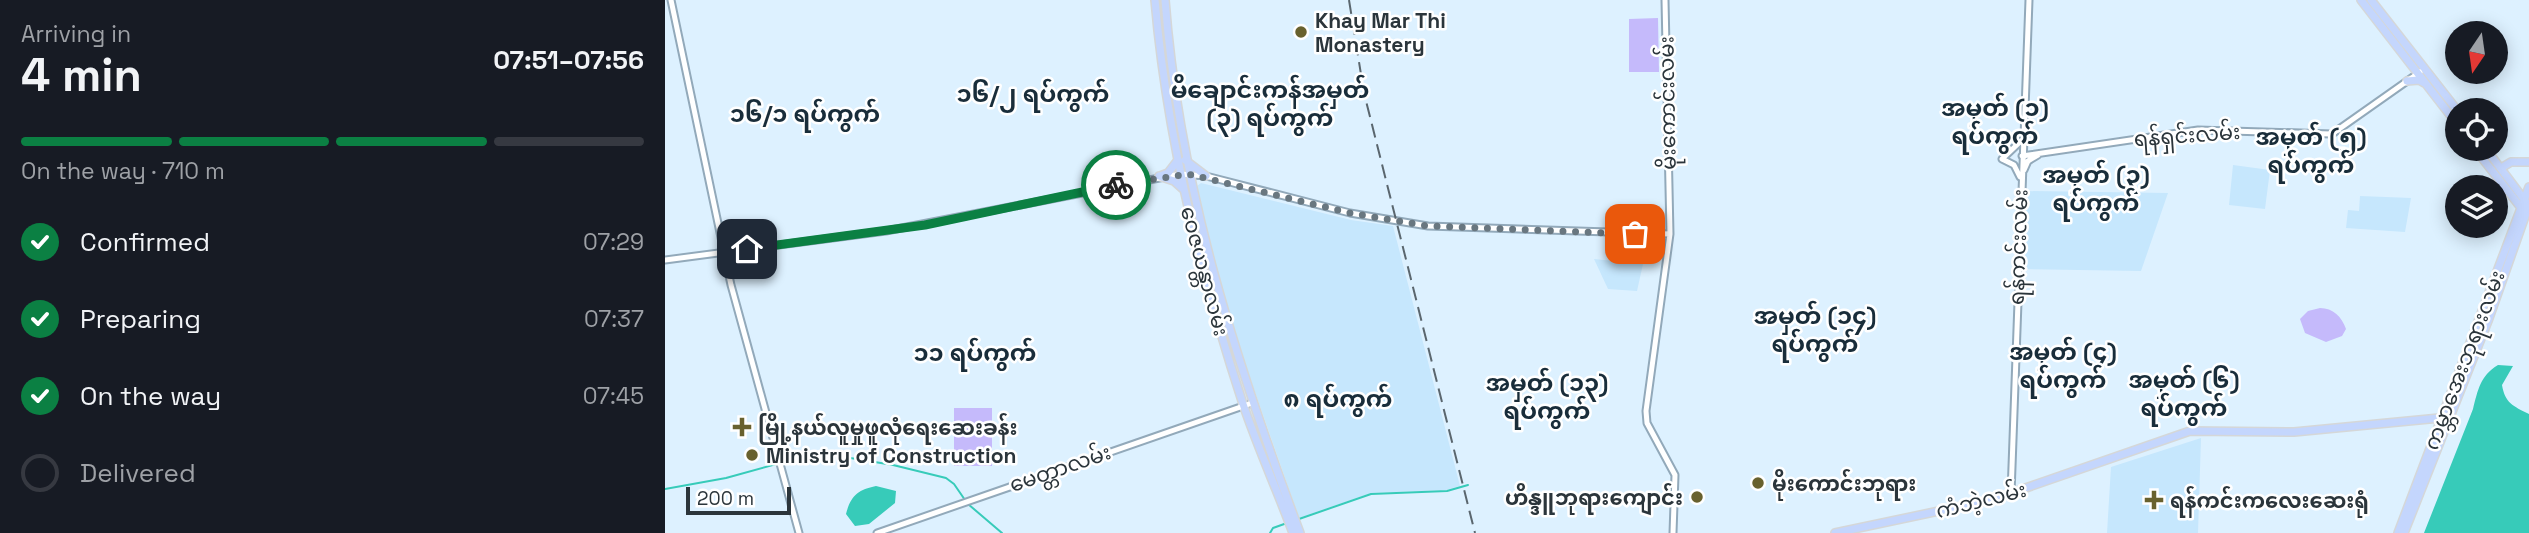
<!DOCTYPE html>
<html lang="en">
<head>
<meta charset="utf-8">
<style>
	:root { --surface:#171b24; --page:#20242c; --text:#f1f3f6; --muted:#9ea1a6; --line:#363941; --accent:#0b8043 }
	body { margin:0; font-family:"Space Grotesk","Noto Sans Myanmar",sans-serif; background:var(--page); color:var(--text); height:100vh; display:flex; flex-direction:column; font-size:26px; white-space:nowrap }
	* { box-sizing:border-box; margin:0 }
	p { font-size:23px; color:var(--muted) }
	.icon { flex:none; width:38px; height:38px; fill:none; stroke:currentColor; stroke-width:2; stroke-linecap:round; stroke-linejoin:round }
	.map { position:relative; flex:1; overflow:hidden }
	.sheet { display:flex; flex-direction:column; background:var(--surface); width:665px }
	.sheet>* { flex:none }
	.needle { width:46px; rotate:193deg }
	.buttons { position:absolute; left:1780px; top:21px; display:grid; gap:14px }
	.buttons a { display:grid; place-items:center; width:63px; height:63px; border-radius:50%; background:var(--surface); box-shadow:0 4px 18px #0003; font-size:35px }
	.scale { position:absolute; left:21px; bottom:18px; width:105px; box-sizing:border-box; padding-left:7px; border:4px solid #2b353b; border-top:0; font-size:19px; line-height:24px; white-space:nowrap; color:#2b353b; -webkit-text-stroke:5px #fff; paint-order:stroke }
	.pin { position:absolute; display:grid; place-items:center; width:60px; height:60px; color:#fff; margin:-30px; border-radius:14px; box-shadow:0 4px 10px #0006 }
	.courier { position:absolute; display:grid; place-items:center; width:70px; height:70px; margin:-35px; border:5px solid #0b8043; border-radius:50%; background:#fff; color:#222; box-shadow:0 2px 9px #0007 }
	.summary em { font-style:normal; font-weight:700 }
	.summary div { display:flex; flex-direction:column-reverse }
	.summary { display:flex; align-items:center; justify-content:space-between; height:119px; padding:0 21px }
	h1 { font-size:46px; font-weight:700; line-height:52px }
	.bar { display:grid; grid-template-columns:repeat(4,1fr); gap:10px 7px; align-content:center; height:84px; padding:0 21px }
	.bar i { height:9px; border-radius:5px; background:var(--line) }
	.bar .on { background:var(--accent) }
	.bar p { grid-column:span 4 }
	ol { padding:0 21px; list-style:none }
	li { display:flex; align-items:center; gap:21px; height:77px }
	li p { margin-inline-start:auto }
	li .icon { padding:7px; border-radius:50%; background:var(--accent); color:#fff; stroke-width:4 }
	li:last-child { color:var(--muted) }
	li i { width:38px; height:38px; border:4px solid var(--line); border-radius:50% }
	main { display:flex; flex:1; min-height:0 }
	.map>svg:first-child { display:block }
	.built { fill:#c6e7fd }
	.green { fill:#c5bafb }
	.water { fill:#37cbb9 }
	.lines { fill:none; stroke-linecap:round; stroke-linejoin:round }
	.stream { stroke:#37cbb9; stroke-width:2 }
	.secondary-casing { stroke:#92a9ba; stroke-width:9 }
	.primary-casing { stroke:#d5d7d8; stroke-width:10 }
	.secondary { stroke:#fff; stroke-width:5 }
	.primary { stroke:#c4d6fd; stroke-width:7 }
	.rail { stroke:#5a666e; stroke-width:2; stroke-dasharray:14 7; stroke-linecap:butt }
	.done { stroke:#697780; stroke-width:7; stroke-dasharray:0 12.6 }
	.route { stroke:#0b8043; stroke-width:9 }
	.poi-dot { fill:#68612e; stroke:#fff; stroke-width:2.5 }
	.labels { text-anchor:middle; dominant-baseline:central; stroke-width:5; stroke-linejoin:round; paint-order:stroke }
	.poi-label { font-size:21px; font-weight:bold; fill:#2b353b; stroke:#fff; text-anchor:start }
	.street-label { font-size:21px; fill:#2b353b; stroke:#fff }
	.quarter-label { font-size:24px; font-weight:bold; fill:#192d3a; stroke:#fff }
</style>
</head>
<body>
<main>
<section class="sheet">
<div class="summary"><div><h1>4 min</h1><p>Arriving in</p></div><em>07:51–07:56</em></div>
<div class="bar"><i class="on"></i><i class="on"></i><i class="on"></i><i></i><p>On the way · 710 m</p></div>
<ol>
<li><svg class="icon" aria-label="check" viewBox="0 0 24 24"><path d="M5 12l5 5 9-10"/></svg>Confirmed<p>07:29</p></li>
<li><svg class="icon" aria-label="check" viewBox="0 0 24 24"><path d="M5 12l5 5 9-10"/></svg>Preparing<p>07:37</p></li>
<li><svg class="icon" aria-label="check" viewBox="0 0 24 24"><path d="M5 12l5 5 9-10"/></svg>On the way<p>07:45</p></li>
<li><i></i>Delivered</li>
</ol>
</section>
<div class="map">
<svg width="1864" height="533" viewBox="0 0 1864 533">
	<rect width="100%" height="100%" fill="#ddf1ff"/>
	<path class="built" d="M1568,165L1605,170L1600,209L1564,205Z
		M536,183L686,220L728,226L795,486L781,490L706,493L634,518L561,309L537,217L532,186Z
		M1359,191L1503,193L1476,271L1356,269Z
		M1695,196L1746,198L1740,232L1681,228L1683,210L1694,211Z
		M929,259L978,264L972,291L943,289Z
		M1536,438L1533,533H1442L1446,467Z"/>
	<path class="green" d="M993,18L994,72H964V19Z
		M1655,308C1668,308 1677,317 1681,329L1677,336L1661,342L1640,333L1635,319L1643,311Z
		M289,408H327V466H289Z"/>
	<path class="water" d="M1833,365L1848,366L1837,385C1840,403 1848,406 1864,414V533H1759L1808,409C1813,390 1815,376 1833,365Z
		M211,486L231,491L230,503L204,524L190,526L181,514C186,495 193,490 211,486Z"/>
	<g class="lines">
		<path class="stream" d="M0,489L61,478L144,455H167L228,465L281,478L289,484L300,500
			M303,504L337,533
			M634,519L706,494L782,491L803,485
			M605,533L608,528L622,523"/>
		<g class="secondary-casing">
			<path id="secondary" d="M6,0L66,285L134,533
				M1000,0L1005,234L981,411L982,423L1010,475L1008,533
				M1357,156L1533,130L1667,134L1755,72
				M1337,159L1349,165L1355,177
				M1337,159L1356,141
				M1359,170L1363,161L1373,155
				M0,260L221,231L515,174L541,176L685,213L763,226L1005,234
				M1346,494L1364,0
				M212,533L587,403"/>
		</g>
		<g class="primary-casing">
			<path id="primary" d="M490,0C502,138 535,273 578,404C593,448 612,490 628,533
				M500,0C514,186 570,360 635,533
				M1696,0L1792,124
				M1706,0L1792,110
				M1742,81L1754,80L1761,84
				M1810,149L1857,209
				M1821,149L1861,202
				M520,160L541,176
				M1836,168L1846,162H1864
				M494,176L509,181L518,189
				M495,176L503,173L513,160
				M1170,533L1326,500L1525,431L1629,432L1785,417
				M1733,533L1864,187
				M1739,533L1823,321L1864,205"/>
		</g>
		<use href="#secondary" class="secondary"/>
		<use href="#primary" class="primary"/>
		<path class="rail" d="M684,0L699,93L810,533"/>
	</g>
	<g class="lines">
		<path class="done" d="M451,185L523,174L685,213L763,226L970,234"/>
		<path class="route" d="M82,249L260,225L451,185"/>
	</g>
	<g class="poi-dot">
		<circle cx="636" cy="32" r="7"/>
		<path d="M73.5 416.5h7v7h7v7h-7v7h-7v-7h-7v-7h7z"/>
		<circle cx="87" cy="455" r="7"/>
		<circle cx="1093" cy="483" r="7"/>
		<circle cx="1032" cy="497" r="7"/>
		<path d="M1485.5 489.5h7v7h7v7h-7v7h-7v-7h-7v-7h7z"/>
	</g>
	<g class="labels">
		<g class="poi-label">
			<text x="650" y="20">Khay Mar Thi<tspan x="650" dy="24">Monastery</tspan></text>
			<text x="93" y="427">မြို့နယ်လူမှုဖူလုံရေးဆေးခန်း</text>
			<text x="101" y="455">Ministry of Construction</text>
			<text x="1107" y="483">မိုးကောင်းဘုရား</text>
			<text x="1018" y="497" text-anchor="end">ဟိန္ဒူဘုရားကျောင်း</text>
			<text x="1505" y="500">ရန်ကင်းကလေးဆေးရုံ</text>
		</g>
		<g class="street-label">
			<text transform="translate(1002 103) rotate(-91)">မိုးကောင်းလမ်း</text>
			<text transform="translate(1522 135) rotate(-4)">ရန်ရှင်းလမ်း</text>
			<text transform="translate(1353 247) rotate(-88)">ရန်ကင်းလမ်း</text>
			<text transform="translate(540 271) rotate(75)">ဝေဇယန္တာလမ်း</text>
			<text transform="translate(1799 360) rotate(-69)">ကမ္ဘာအေးဘုရားလမ်း</text>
			<text transform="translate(395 468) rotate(-19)">မေတ္တာလမ်း</text>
			<text transform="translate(1316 500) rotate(-14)">ကံဘဲ့လမ်း</text>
		</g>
		<g class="quarter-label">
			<text x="605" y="89">မိချောင်းကန်အမှတ်<tspan x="605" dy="28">(၃) ရပ်ကွက်</tspan></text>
			<text x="368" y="93">၁၆/၂ ရပ်ကွက်</text>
			<text x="1330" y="107">အမှတ် (၁)<tspan x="1330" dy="28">ရပ်ကွက်</tspan></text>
			<text x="140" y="113">၁၆/၁ ရပ်ကွက်</text>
			<text x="1646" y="136">အမှတ် (၅)<tspan x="1646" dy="28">ရပ်ကွက်</tspan></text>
			<text x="1431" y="174">အမှတ် (၃)<tspan x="1431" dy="28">ရပ်ကွက်</tspan></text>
			<text x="1150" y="315">အမှတ် (၁၄)<tspan x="1150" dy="28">ရပ်ကွက်</tspan></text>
			<text x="1398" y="351">အမှတ် (၄)<tspan x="1398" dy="28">ရပ်ကွက်</tspan></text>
			<text x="310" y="352">၁၁ ရပ်ကွက်</text>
			<text x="1519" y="379">အမှတ် (၆)<tspan x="1519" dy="28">ရပ်ကွက်</tspan></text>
			<text x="882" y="382">အမှတ် (၁၃)<tspan x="882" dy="28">ရပ်ကွက်</tspan></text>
			<text x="673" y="398">၈ ရပ်ကွက်</text>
		</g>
	</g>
</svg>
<div class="buttons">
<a><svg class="needle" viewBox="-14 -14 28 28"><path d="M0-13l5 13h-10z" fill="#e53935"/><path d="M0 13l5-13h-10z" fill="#9ea1a6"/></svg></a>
<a><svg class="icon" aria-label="locate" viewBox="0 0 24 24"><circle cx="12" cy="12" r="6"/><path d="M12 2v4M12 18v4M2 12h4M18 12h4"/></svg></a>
<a><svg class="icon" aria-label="layers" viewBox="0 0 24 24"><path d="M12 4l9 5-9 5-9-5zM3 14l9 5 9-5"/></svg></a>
</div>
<div class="scale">200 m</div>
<div class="pin" style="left:970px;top:234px;background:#ea580c"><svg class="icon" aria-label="bag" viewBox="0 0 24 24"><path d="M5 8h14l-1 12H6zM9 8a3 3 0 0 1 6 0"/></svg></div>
<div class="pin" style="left:82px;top:249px;background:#1f2937"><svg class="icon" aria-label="home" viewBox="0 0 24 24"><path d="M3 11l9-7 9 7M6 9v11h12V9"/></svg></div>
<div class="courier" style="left:451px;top:185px"><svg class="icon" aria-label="bike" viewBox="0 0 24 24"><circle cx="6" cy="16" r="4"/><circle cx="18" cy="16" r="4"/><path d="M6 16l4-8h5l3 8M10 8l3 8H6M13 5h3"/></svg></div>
</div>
</main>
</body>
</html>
